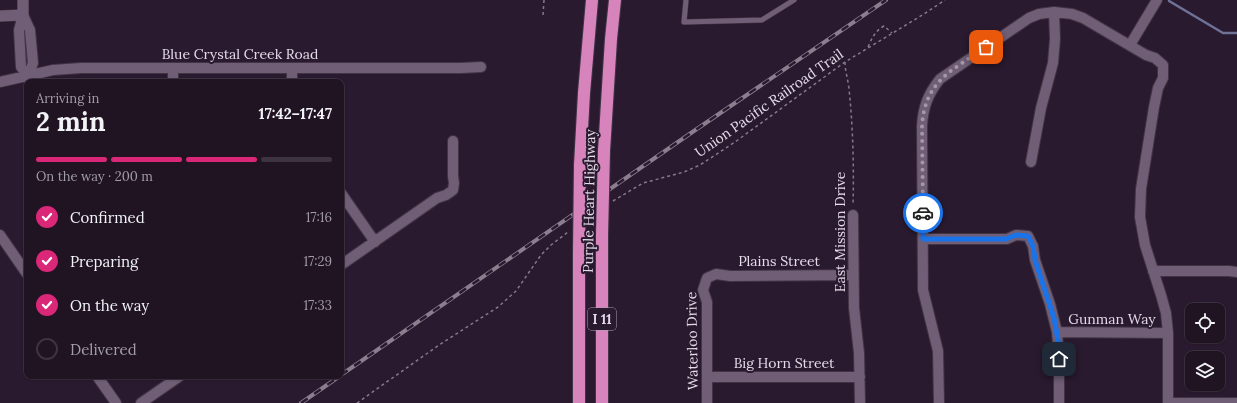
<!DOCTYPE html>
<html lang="en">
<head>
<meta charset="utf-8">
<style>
	:root { --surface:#201423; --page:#281d2b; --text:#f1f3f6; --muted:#a29ea6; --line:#3d3341; --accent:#db2777 }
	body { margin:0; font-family:Lora,serif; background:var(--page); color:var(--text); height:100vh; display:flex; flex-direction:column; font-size:15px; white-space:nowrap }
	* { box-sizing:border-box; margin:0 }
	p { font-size:13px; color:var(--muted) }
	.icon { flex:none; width:22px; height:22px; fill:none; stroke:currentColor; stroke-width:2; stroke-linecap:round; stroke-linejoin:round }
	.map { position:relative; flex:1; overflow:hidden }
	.side { position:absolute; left:24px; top:79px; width:320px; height:300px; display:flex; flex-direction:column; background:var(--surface); border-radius:8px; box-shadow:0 1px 3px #0004,0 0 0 1px var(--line) }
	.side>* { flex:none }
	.tools { position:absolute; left:1185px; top:303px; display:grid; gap:8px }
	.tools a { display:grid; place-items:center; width:40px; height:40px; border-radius:8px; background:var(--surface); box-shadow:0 1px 3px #0004,0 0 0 1px var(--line); font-size:20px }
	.pin { position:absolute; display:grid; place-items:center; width:34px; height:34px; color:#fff; margin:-17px; border-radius:8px; box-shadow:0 2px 6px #0006 }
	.courier { position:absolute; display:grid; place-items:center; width:40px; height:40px; margin:-20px; border:3px solid #1a73e8; border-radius:50%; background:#fff; color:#222; box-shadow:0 1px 5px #0007 }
	.headline em { font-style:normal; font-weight:700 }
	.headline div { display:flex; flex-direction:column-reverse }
	.headline { display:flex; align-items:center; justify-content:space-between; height:68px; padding:0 12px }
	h1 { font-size:26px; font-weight:700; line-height:30px }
	.bar { display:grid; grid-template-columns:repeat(4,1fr); gap:6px 4px; align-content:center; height:48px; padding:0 12px }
	.bar i { height:5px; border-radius:3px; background:var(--line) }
	.bar .active { background:var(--accent) }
	.bar p { grid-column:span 4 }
	ol { padding:0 12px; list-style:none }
	li { display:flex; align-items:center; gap:12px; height:44px }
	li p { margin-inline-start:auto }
	li .icon { padding:4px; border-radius:50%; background:var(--accent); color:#fff; stroke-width:4 }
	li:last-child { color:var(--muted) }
	li i { width:22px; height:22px; border:2px solid var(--line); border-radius:50% }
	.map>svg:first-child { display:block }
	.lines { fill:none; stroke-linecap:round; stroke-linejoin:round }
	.stream { stroke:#6e7296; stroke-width:2.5 }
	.service-casing { stroke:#413445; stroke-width:6 }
	.minor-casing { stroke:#413445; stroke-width:12 }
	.tertiary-casing { stroke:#413445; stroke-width:12 }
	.motorway-casing { stroke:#413445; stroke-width:14 }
	.path { stroke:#86798b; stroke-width:1.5; stroke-dasharray:3 3; stroke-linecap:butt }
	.service { stroke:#705e76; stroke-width:5 }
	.minor { stroke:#705e76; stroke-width:10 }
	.tertiary { stroke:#705e76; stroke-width:11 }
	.motorway { stroke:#d884bc; stroke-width:12 }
	.rail-casing { stroke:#8b7e8f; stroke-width:4 }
	.rail { stroke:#2a1a2f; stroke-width:2.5; stroke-dasharray:8; stroke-linecap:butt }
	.motorway-bridge-casing { stroke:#413445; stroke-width:14; stroke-linecap:butt }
	.motorway-bridge { stroke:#d884bc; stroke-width:12 }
	.done { stroke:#a497a8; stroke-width:4; stroke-dasharray:0 7.2 }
	.route { stroke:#1a73e8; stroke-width:5 }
	.labels { text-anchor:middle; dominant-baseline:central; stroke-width:4; stroke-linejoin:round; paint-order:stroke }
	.shield { fill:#2a1a2f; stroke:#ada1b1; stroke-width:1 }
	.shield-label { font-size:13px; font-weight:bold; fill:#e5dbe9 }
	.street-label { font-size:14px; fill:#e5dbe9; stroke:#2a1a2f }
</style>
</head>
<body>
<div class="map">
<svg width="1237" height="403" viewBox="0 0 1237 403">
	<rect width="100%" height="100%" fill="#2a1a2f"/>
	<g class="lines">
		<path class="stream" d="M1169,1L1223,33H1237"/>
		<g class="service-casing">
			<path id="service" d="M686,0L684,22L762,20L794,0"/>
		</g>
		<g class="minor-casing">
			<path id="minor" d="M23,15L30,30L33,63L28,76L29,80
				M23,15L19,30L21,67L28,76
				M1130,45L1157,0
				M173,68V82
				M292,68V82
				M0,82L53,70L81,68H461L481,67
				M1031,162L1041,108L1053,63L1055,39L1054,12
				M341,193L375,242
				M853,215L854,308L859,353L860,403
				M0,235L27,274
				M923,239H1007L1016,235L1028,236L1033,246L1035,260L1050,304L1057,332L1059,359V403
				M341,265L437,198L446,195L453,190L454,183L453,176V141
				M1153,271H1229L1237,272
				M1057,332L1168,333
				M97,376L116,403
				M707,377H860
				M141,403L180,376
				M707,403V302L703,290L707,278L716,274L730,276L853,275
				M939,403L938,351L923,290L922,126C923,107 928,94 940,79L1029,18L1039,14L1054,12L1072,14L1083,18L1146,55L1155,58L1163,65V78L1158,88L1154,107L1144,170L1141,189L1140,217L1145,245L1161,295L1166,313L1168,333V403
				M1168,403H1237"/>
		</g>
		<g class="tertiary-casing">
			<path id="tertiary" d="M0,16L23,15V0"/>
		</g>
		<g class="motorway-casing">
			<path id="motorway" d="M604,151L611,39L615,0
				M580,165L584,93L592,0
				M602,235V403
				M579,253V403"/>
		</g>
		<path class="path" d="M543,15L544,0
			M868,47C872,38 875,31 884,26L892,33
			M845,62C845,71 848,79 849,89C853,127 854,167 853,205
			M613,201L643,183L684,172L700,165L735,142L845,62L924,14L945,0
			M357,403L439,345L498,307L516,291L541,255L551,245L568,232"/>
		<use href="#service" class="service"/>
		<use href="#minor" class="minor"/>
		<use href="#tertiary" class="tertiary"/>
		<use href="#motorway" class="motorway"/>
		<g class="rail-casing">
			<path id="rail" d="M341,375L691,133L886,0
				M301,403L340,376"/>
		</g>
		<use href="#rail" class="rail"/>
		<g class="motorway-bridge-casing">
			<path id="motorway-bridge" d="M602,235L604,151
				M579,253L580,165"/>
		</g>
		<use href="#motorway-bridge" class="motorway-bridge"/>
	</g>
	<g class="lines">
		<path class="done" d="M923,213L922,126C925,80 952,71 986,47"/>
		<path class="route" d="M923,213V239H1006L1016,235L1028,236L1033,246L1035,260L1054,318L1059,346V359"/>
	</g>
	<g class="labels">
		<rect class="shield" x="588" y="308" width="28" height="22" rx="3"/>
		<g class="shield-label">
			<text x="602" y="319">I 11</text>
		</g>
		<g class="street-label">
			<text x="240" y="54">Blue Crystal Creek Road</text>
			<text transform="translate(769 103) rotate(-35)">Union Pacific Railroad Trail</text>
			<text transform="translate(589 201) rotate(-89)">Purple Heart Highway</text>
			<text transform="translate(840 232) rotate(-90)">East Mission Drive</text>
			<text x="779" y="261">Plains Street</text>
			<text x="1112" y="319">Gunman Way</text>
			<text transform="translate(692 341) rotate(-91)">Waterloo Drive</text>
			<text x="784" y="363">Big Horn Street</text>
		</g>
	</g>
</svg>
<div class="tools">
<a><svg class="icon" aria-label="locate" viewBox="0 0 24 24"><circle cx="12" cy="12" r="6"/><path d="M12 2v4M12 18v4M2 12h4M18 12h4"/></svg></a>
<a><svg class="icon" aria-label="layers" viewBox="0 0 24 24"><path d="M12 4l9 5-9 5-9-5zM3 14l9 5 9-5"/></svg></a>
</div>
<div class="pin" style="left:986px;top:47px;background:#ea580c"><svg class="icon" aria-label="bag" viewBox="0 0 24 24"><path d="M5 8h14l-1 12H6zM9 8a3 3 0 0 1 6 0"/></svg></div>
<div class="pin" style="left:1059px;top:359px;background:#1f2937"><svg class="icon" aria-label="home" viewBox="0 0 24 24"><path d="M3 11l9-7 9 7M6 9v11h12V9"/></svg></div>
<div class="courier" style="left:923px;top:213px"><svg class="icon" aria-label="car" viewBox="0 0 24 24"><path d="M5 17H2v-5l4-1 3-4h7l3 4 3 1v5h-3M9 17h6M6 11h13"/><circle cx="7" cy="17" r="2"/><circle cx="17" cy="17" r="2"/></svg></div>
<section class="side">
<div class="headline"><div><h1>2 min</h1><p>Arriving in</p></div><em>17:42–17:47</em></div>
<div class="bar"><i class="active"></i><i class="active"></i><i class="active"></i><i></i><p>On the way · 200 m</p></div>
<ol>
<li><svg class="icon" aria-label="check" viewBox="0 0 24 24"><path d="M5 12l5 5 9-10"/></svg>Confirmed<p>17:16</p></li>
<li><svg class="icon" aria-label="check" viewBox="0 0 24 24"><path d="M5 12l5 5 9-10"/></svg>Preparing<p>17:29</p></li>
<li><svg class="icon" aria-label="check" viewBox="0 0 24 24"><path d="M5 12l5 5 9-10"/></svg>On the way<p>17:33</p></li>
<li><i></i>Delivered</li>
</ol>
</section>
</div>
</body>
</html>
